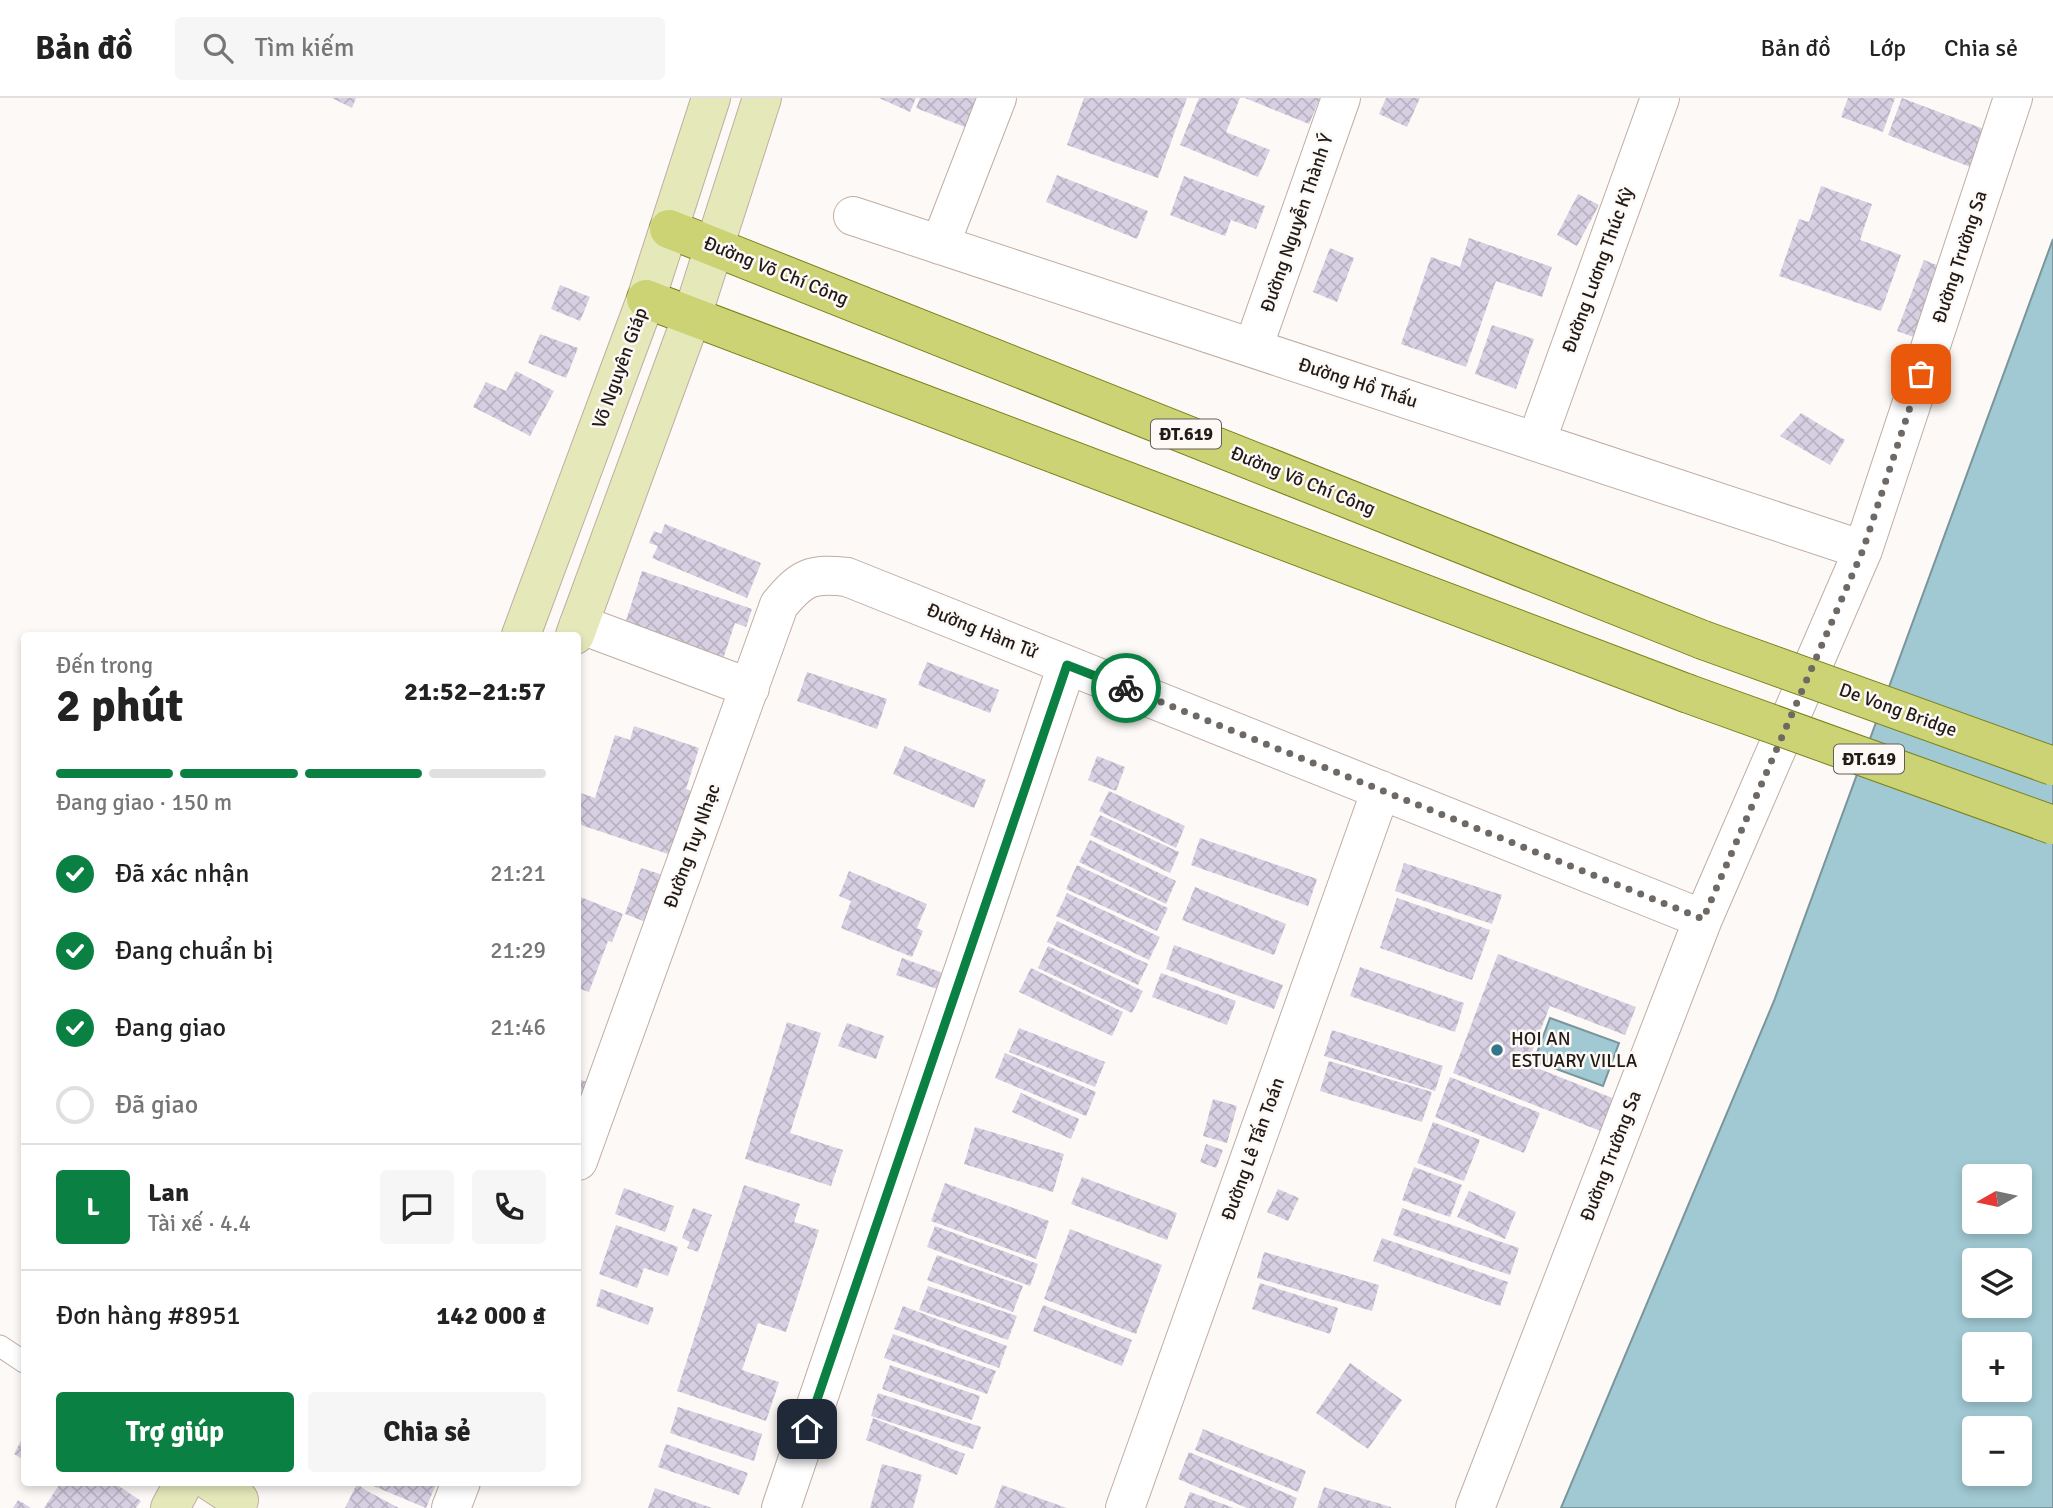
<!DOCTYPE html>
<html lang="vi">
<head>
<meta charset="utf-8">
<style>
	:root { --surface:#fff; --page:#f6f6f6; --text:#222; --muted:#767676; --line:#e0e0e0; --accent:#0b8043 }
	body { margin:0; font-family:Signika,sans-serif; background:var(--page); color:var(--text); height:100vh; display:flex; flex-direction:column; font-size:26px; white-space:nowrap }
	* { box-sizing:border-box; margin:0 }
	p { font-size:23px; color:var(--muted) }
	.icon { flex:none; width:38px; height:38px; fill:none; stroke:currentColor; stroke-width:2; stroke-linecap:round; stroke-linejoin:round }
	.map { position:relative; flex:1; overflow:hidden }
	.details { position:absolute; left:21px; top:534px; width:560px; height:854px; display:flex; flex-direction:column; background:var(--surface); border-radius:7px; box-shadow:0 4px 10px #0003 }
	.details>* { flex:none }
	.needle { width:46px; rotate:261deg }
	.tools { position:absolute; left:1962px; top:1066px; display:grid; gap:14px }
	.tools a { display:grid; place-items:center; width:70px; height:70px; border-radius:7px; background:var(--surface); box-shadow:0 4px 10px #0003; font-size:35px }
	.pin { position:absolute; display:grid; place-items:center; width:60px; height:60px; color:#fff; margin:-30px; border-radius:14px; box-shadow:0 4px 10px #0006 }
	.courier { position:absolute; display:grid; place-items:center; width:70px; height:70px; margin:-35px; border:5px solid #0b8043; border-radius:50%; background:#fff; color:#222; box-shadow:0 2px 9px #0007 }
	.overview em { font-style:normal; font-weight:700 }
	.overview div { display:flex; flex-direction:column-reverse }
	.overview { display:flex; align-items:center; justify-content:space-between; height:119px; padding:0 35px }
	h1 { font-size:46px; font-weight:700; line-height:52px }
	.bar { display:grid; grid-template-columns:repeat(4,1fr); gap:10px 7px; align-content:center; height:84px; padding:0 35px }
	.bar i { height:9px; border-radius:5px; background:var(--line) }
	.bar .on { background:var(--accent) }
	.bar p { grid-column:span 4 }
	.line { display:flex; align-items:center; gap:18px; padding:0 35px; border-top:2px solid var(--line) }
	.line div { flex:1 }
	.round { display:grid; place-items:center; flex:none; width:74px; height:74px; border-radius:7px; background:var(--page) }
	ol { padding:0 35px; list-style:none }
	li { display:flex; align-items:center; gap:21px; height:77px }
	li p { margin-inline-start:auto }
	li .icon { padding:7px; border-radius:50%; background:var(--accent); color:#fff; stroke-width:4 }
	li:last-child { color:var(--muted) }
	li i { width:38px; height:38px; border:4px solid var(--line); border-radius:50% }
	.action { display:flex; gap:14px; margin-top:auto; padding:14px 35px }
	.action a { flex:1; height:80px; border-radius:7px; background:var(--accent); color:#fff; font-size:28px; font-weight:700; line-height:80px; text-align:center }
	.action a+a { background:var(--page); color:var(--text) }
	header { display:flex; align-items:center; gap:42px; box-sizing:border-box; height:98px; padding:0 35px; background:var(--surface); border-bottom:2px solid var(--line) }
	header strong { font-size:33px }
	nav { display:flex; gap:38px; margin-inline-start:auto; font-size:24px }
	.search { width:490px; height:63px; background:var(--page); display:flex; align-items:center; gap:18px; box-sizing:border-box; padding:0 24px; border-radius:7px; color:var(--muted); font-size:26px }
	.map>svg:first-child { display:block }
	.water { fill:#a0c9d3; stroke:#7a959b; stroke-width:2; fill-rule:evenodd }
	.building { fill:url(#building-cross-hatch) }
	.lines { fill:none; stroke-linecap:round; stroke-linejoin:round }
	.service-casing { stroke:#c0ada2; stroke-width:23 }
	.minor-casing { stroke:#c0ada2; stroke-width:40 }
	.secondary-casing { stroke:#c0ada2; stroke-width:40 }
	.primary-casing { stroke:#7a8018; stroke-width:40 }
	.service { stroke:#fff; stroke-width:21 }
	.minor { stroke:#fff; stroke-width:38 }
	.secondary { stroke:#e5e9ba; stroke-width:38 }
	.primary { stroke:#cbd374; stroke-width:38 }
	.primary-bridge-casing { stroke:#7a8018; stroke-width:40; stroke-linecap:butt }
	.primary-bridge { stroke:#cbd374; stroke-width:38 }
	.done { stroke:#6f6965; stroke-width:7; stroke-dasharray:0 12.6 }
	.route { stroke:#0b8043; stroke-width:9 }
	.poi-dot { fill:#347687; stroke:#fdf9f6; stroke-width:2.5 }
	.labels { text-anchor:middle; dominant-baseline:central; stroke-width:5; stroke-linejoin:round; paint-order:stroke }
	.shield { fill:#fdf9f6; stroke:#645e5a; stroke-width:2 }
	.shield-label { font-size:18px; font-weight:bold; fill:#221b17 }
	.street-label { font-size:19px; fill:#221b17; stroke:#fdf9f6 }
	.poi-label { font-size:19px; fill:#221b17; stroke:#fdf9f6; text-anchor:start }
</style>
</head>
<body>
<header>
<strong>Bản đồ</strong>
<div class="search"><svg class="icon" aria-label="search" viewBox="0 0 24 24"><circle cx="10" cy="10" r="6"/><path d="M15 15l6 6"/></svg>Tìm kiếm</div>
<nav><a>Bản đồ</a><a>Lớp</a><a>Chia sẻ</a></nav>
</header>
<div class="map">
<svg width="2053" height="1410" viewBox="0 0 2053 1410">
	<defs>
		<pattern id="building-cross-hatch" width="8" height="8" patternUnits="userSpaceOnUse" patternTransform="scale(1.75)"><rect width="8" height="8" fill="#d7d0e3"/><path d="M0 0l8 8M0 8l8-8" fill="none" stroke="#b8b2c2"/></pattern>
	</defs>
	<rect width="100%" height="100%" fill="#fdf9f6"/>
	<path class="water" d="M2053,141V1410H1561L1774,903ZM1974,1078H2020V1124H1974ZM1974,1162H2020V1208H1974ZM1974,1246H2020V1292H1974ZM1974,1330H2020V1376H1974Z
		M1550,920L1619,945L1603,988L1534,963Z"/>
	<path class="building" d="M332,0H356L352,10Z
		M879,0H916L910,14Z
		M920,0H983L970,31L916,10Z
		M1084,0H1187L1158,80L1067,47Z
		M1199,0H1240L1226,34L1270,52L1258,79L1180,47Z
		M1245,0H1320L1309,26Z
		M1386,0H1420L1407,29L1379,16Z
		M1848,0H1895L1883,34L1841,19Z
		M1902,0L1997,36L1983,74L1888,37Z
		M1057,77L1148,113L1137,141L1046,104Z
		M1184,78L1265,108L1256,131L1231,122L1225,138L1170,117Z
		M1821,88L1872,106L1860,142L1901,157L1881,213L1779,178L1799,121L1809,124Z
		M1578,96L1599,107L1577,148L1557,137Z
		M1469,140L1552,169L1542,199L1496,183L1466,269L1401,246L1431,159L1460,169Z
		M1330,150L1354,160L1337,204L1313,194Z
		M1924,162L1946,171L1919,241L1897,233Z
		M560,187L590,199L580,223L551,211Z
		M1492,227L1534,241L1516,291L1475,276Z
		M540,236L578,250L566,280L528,265Z
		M516,273L554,293L530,338L473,309L486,284L506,293Z
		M1801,315L1845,342L1830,367L1780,338Z
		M665,426L761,465L747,500L652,460L658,448L649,445L654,433L661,436Z
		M642,473L752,511L746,529L735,525L722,564L623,532Z
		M927,564L999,592L990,615L918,587Z
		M807,574L887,601L877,631L797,603Z
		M634,628L699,650L686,691L695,694L674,758L578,726V694L595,700L615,637L630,642Z
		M905,648L986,682L974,710L893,676Z
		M1097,658L1125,669L1116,693L1088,682Z
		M1109,693L1185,728L1176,750L1099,713Z
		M1100,717L1179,754L1170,775L1090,737Z
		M1200,740L1317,781L1308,808L1191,767Z
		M1090,742L1176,783L1166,806L1079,764Z
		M1404,765L1502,797L1492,826L1395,793Z
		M1077,767L1168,810L1157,833L1066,791Z
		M641,770L663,777L646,824L625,816Z
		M849,773L927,806L917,830L923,833L912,859L841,830L851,803L839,798Z
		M1195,789L1286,826L1274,857L1182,822Z
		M1067,795L1160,839L1149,862L1056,818Z
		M578,798L623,816L612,844L608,843L589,894L578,890Z
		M1397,800L1490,832L1472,882L1380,850Z
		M1057,823L1148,866L1138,887L1047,844Z
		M1174,847L1283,887L1274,911L1166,871Z
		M1048,848L1143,893L1132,915L1038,870Z
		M1498,856L1636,909L1625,937L1550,908L1527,966L1615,1001L1603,1034L1453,975Z
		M902,860L946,876L940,892L896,877Z
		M1360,869L1464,905L1455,934L1350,898Z
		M1031,870L1123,914L1112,938L1019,894Z
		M1161,875L1236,903L1227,927L1152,899Z
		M787,924L821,935L790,1035L843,1052L831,1088L745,1061Z
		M847,925L884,938L876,961L838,948Z
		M1019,930L1105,964L1095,989L1009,954Z
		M1332,932L1443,968L1435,993L1324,958Z
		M1005,955L1096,994L1086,1018L995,980Z
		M1329,963L1432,994L1422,1024L1320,993Z
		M1450,979L1540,1015L1524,1055L1435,1019Z
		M578,981L596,987L578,1013Z
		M1021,995L1079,1021L1071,1041L1012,1014Z
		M1213,1001L1237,1008L1227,1045L1203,1038Z
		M1433,1024L1480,1042L1464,1083L1417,1065Z
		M975,1029L1064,1056L1053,1094L964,1066Z
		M1206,1046L1223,1052L1216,1070L1200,1064Z
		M1414,1069L1462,1087L1450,1119L1402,1102Z
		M1082,1079L1177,1115L1167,1142L1071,1106Z
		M945,1085L1049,1123L1036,1161L931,1123Z
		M744,1087L800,1106L794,1124L819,1132L786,1234L758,1225L742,1272L779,1284L766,1323L677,1293Z
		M624,1090L674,1108L665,1134L615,1116Z
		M1278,1091L1299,1100L1288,1123L1267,1114Z
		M1469,1093L1516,1114L1505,1141L1457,1119Z
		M693,1110L712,1117L698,1154L687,1150L690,1144L682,1140Z
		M1402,1110L1519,1150L1510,1177L1393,1137Z
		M616,1127L678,1149L668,1178L644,1170L637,1190L599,1176Z
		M935,1128L1038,1166L1030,1188L927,1149Z
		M1070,1131L1162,1167L1136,1236L1044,1201Z
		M1382,1140L1508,1184L1500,1208L1373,1163Z
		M1264,1154L1379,1187L1372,1213L1257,1180Z
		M937,1157L1023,1188L1013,1214L927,1182Z
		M1260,1185L1338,1210L1330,1236L1252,1211Z
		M928,1188L1017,1218L1008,1242L919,1212Z
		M601,1191L654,1210L648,1227L596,1208Z
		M1043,1207L1132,1242L1122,1268L1033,1233Z
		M903,1208L1007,1248L999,1270L894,1231Z
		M893,1236L996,1273L987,1296L884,1260Z
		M1350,1265L1402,1302L1368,1351L1316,1315Z
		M890,1267L980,1298L972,1322L882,1291Z
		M878,1295L981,1329L973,1351L871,1318Z
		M678,1309L762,1336L754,1363L670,1335Z
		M873,1320L965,1356L957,1377L866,1342Z
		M1203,1331L1306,1373L1298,1394L1195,1352Z
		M24,1337V1362L14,1356Z
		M666,1346L748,1375L739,1397L658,1369Z
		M1189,1354L1297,1400L1293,1410H1247L1178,1381Z
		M882,1366L922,1377L913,1410H870Z
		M53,1384H113L141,1403L136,1410H44L59,1387Z
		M364,1384H437L426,1410Z
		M357,1386L367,1393L399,1410H345Z
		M1002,1387L1067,1410H994Z
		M1324,1389L1391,1409V1410H1317Z
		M655,1390L712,1410H648Z
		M1190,1394L1234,1410H1184Z
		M18,1402L31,1410H13Z"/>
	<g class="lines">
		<g class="service-casing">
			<path id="service" d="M0,1248L24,1264"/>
		</g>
		<g class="minor-casing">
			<path id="minor" d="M853,118L1863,452
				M940,147L997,0
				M1253,250L1341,0
				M1536,344L1660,0
				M579,526L750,590
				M578,1063L779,507C802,479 811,475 847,479L1703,821
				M451,1410L461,1384
				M781,1410L1067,567
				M1125,1410L1381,692
				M1475,1410L1703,821L1863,452L2013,0"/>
		</g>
		<g class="secondary-casing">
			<path id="secondary" d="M521,537L646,201L711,0
				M575,537L692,218L762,0
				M211,1384L239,1402
				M170,1410L184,1384"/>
		</g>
		<g class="primary-casing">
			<path id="primary" d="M669,131L1703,542
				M646,201L1686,595"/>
		</g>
		<use href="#service" class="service"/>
		<use href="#minor" class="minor"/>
		<use href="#secondary" class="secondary"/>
		<use href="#primary" class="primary"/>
		<g class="primary-bridge-casing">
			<path id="primary-bridge" d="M1703,542L2053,668
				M1686,595L2053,727"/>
		</g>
		<use href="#primary-bridge" class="primary-bridge"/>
	</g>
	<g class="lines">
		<path class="done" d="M1126,590L1703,821L1863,452L1921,276"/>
		<path class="route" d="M807,1331L1067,567L1126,590"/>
	</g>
	<circle class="poi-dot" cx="1497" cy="952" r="7"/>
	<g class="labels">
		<g class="shield">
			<rect x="1151" y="321.5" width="70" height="29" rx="5"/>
			<rect x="1834" y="646.5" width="70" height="29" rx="5"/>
		</g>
		<g class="shield-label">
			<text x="1186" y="336">ĐT.619</text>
			<text x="1869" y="661">ĐT.619</text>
		</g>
		<g class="street-label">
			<text transform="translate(1297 125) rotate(-71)">Đường Nguyễn Thành Ý</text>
			<text transform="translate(1960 159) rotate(-72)">Đường Trường Sa</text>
			<text transform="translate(1598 172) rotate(-70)">Đường Lương Thúc Kỳ</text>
			<text transform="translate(776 173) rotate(22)">Đường Võ Chí Công</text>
			<text transform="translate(620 270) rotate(-70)">Võ Nguyên Giáp</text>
			<text transform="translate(1358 285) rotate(18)">Đường Hồ Thấu</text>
			<text transform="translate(1303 383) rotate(22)">Đường Võ Chí Công</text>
			<text transform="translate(982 533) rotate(22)">Đường Hàm Tử</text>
			<text transform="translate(1898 612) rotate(20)">De Vong Bridge</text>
			<text transform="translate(692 748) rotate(-70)">Đường Tuy Nhạc</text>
			<text transform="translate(1253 1051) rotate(-70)">Đường Lê Tấn Toán</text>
			<text transform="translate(1611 1058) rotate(-69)">Đường Trường Sa</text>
		</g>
		<g class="poi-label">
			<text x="1511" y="941">HOI AN<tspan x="1511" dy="22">ESTUARY VILLA</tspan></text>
		</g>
	</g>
</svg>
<div class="tools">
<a><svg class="needle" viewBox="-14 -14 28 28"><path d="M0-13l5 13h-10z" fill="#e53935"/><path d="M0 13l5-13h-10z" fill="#767676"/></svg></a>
<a><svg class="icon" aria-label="layers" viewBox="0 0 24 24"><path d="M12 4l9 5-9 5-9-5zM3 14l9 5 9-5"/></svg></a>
<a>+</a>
<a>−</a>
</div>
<div class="pin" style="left:1921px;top:276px;background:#ea580c"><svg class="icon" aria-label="bag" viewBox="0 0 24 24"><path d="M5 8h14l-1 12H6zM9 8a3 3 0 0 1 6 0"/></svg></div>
<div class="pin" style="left:807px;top:1331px;background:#1f2937"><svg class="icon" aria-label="home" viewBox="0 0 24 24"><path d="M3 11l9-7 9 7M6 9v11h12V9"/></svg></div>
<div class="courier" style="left:1126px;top:590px"><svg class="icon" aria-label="bike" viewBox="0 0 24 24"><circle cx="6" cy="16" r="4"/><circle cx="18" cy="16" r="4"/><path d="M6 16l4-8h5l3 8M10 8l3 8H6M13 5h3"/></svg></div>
<section class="details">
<div class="overview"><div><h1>2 phút</h1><p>Đến trong</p></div><em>21:52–21:57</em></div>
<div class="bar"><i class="on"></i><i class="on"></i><i class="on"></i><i></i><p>Đang giao · 150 m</p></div>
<ol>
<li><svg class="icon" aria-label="check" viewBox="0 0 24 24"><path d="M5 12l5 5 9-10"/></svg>Đã xác nhận<p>21:21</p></li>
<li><svg class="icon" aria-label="check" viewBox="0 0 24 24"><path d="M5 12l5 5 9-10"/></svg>Đang chuẩn bị<p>21:29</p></li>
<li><svg class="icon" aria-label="check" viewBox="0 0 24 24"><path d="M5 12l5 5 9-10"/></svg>Đang giao<p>21:46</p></li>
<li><i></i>Đã giao</li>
</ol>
<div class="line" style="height:126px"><b class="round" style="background:var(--accent);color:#fff">L</b><div><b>Lan</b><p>Tài xế · 4.4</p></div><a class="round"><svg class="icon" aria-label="chat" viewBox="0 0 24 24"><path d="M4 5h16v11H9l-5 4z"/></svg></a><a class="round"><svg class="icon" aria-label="phone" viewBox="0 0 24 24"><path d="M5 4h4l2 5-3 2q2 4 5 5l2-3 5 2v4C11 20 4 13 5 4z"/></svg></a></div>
<div class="line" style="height:91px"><div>Đơn hàng #8951</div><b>142 000 ₫</b></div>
<div class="action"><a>Trợ giúp</a><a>Chia sẻ</a></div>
</section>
</div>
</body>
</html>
